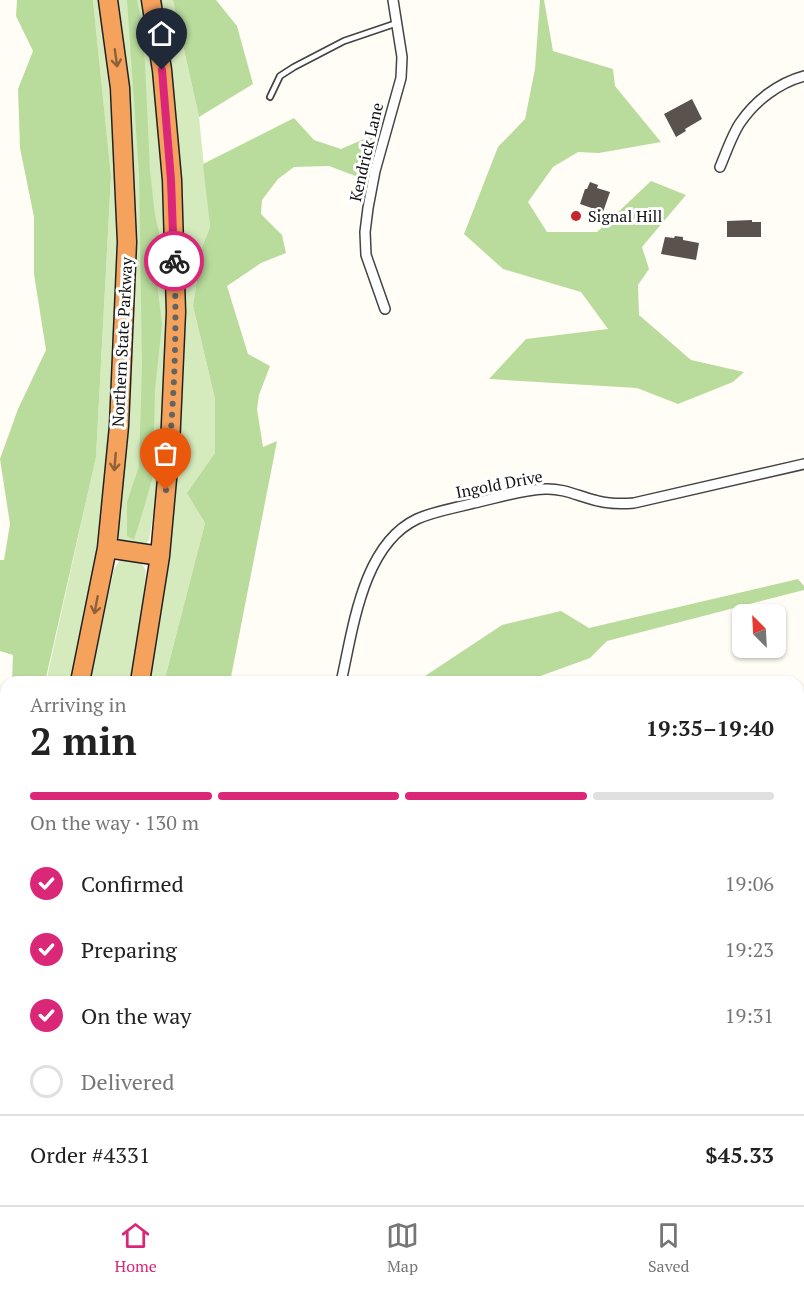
<!DOCTYPE html>
<html lang="en">
<head>
<meta charset="utf-8">
<style>
	:root { --surface:#fff; --page:#f6f6f6; --text:#222; --muted:#767676; --line:#e0e0e0; --accent:#db2777 }
	body { margin:0; font-family:"PT Serif",serif; background:var(--page); color:var(--text); height:100vh; display:flex; flex-direction:column; font-size:22px; white-space:nowrap }
	* { box-sizing:border-box; margin:0 }
	p { font-size:20px; color:var(--muted) }
	.icon { flex:none; width:33px; height:33px; fill:none; stroke:currentColor; stroke-width:2; stroke-linecap:round; stroke-linejoin:round }
	.map { position:relative; flex:1; overflow:hidden }
	.sheet { position:absolute; left:0px; top:676px; width:804px; height:530px; display:flex; flex-direction:column; background:var(--surface); border-radius:18px 18px 0 0; box-shadow:0 2px 4px #0004 }
	.sheet>* { flex:none }
	.needle { width:39px; rotate:336deg }
	.controls { position:absolute; left:732px; top:604px; display:grid; gap:12px }
	.controls a { display:grid; place-items:center; width:54px; height:54px; border-radius:9px; background:var(--surface); box-shadow:0 2px 4px #0004; font-size:30px }
	.pin { position:absolute; display:grid; place-items:center; width:51px; height:51px; color:#fff; margin:-62px -26px; border-radius:50% 50% 50% 0; rotate:-45deg; box-shadow:0 0 6px #0007 }
	.pin .icon { rotate:45deg }
	.courier { position:absolute; display:grid; place-items:center; width:60px; height:60px; margin:-30px; border:4px solid #db2777; border-radius:50%; background:#fff; color:#222; box-shadow:0 2px 8px #0007 }
	.overview em { font-style:normal; font-weight:800 }
	.overview div { display:flex; flex-direction:column-reverse }
	.overview { display:flex; align-items:center; justify-content:space-between; height:102px; padding:0 30px }
	h1 { font-size:39px; font-weight:800; line-height:45px }
	.bar { display:grid; grid-template-columns:repeat(4,1fr); gap:9px 6px; align-content:center; height:72px; padding:0 30px }
	.bar i { height:8px; border-radius:4px; background:var(--line) }
	.bar .active { background:var(--accent) }
	.bar p { grid-column:span 4 }
	.line { display:flex; align-items:center; gap:15px; padding:0 30px; border-top:2px solid var(--line) }
	.line div { flex:1 }
	ol { padding:0 30px; list-style:none }
	li { display:flex; align-items:center; gap:18px; height:66px }
	li p { margin-inline-start:auto }
	li .icon { padding:6px; border-radius:50%; background:var(--accent); color:#fff; stroke-width:4 }
	li:last-child { color:var(--muted) }
	li i { width:33px; height:33px; border:3px solid var(--line); border-radius:50% }
	.menu { display:flex; justify-content:space-around; align-items:center; height:84px; border-top:2px solid var(--line); background:var(--surface); font-size:16px; color:var(--muted) }
	.menu a { display:grid; justify-items:center; gap:3px }
	.menu .active { color:var(--accent) }
	.map>svg:first-child { display:block }
	.green { fill:#d5ebbd }
	.forest { fill:#b9dc9c }
	.pitch { fill:#e6f2cf }
	.building { fill:#5a524d }
	.lines { fill:none; stroke-linecap:round; stroke-linejoin:round }
	.lane-casing { stroke:#444; stroke-width:8 }
	.street-casing { stroke:#444; stroke-width:12 }
	.highway-casing { stroke:#222; stroke-width:21 }
	.lane { stroke:#fff; stroke-width:4.5 }
	.street { stroke:#fff; stroke-width:9 }
	.highway { stroke:#f5a25d; stroke-width:18 }
	.oneway { stroke:#8e613b }
	.done { stroke:#646461; stroke-width:6; stroke-dasharray:0 10.8 }
	.route { stroke:#db2777; stroke-width:8 }
	.poi-dot { fill:#c4262e; stroke:#fff; stroke-width:2 }
	.labels { text-anchor:middle; dominant-baseline:central; stroke-width:6; stroke-linejoin:round; paint-order:stroke }
	.street-label { font-size:16px; fill:#111; stroke:#fff }
	.poi-label { font-size:16px; fill:#111; stroke:#fff; text-anchor:start }
</style>
</head>
<body>
<div class="map">
<svg width="804" height="1205" viewBox="0 0 804 1205">
	<rect width="100%" height="100%" fill="#fffdf5"/>
	<path class="green" d="M93,0H101L117,177L119,327L105,508L72,682H46L96,456L111,176Z
		M116,0H144L161,135L168,268V365L159,480L149,540L145,545L121,543L118,536L122,509L118,500L128,402Z
		M160,0H173L199,117L210,227L202,247L193,306L215,399V453L188,493L205,523L164,682H146L167,569L180,436L183,317L181,185L170,56Z
		M131,556L140,560L146,571L141,616L144,632L134,682H90L114,569L121,559Z
		M6,1022V1153L0,1175V1049Z"/>
	<path class="forest" d="M17,0H93L111,176L96,457L45,682H12L13,655L0,651V560H4L10,524L0,459L18,409L46,350L34,274V217L20,148L18,89L33,51L16,16Z
		M127,0H137L141,18L145,63L150,171L155,215L162,245L157,282L162,325L155,389L153,476L145,504L134,540L127,536V502L139,466L142,366L139,174Z
		M173,0H216L237,26L253,84L199,117Z
		M540,0H544L553,51L613,69L615,86L661,142L599,153L578,152L553,167L528,202L547,232H597L651,181L686,195L642,247L649,269L638,285L639,315L691,360L744,372L733,382L678,404L637,388L489,379L526,339L608,329L581,292L503,269L464,234L498,147L525,119L535,69Z
		M294,118L314,140L341,149L380,132L366,180L329,166L294,167L278,179L262,200L261,214L282,235L286,253L261,263L227,286L248,354L270,366L259,395L257,409L263,447L277,441L230,682H164L205,523L187,493L215,453V399L193,306L202,247L210,227L203,164Z
		M798,579L804,586V590L607,641L590,658L524,682H416L502,625L561,611L589,628Z
		M6,711V899L0,928V724Z
		M30,1200H169L165,1205H28Z"/>
	<path class="pitch" d="M798,1105H804V1191L798,1157Z"/>
	<path class="building" d="M692,99L702,119L685,129L686,131L676,137L664,114Z
		M590,182L598,185L597,188L610,192L603,212L580,204L585,189H587Z
		M752,220V222H761V237H727V221Z
		M675,236L683,237V240L699,243L696,260L661,254L665,237L674,238Z"/>
	<g class="lines">
		<g class="lane-casing">
			<path id="lane" d="M270,97L280,76L294,67L344,41L397,23"/>
		</g>
		<g class="street-casing">
			<path id="street" d="M720,167C726,153 732,135 740,123C755,101 778,83 804,76
				M385,309L366,255L365,232L368,208L375,171L401,78L402,57L393,0
				M341,682C353,630 362,545 417,519C435,511 455,508 474,503C497,498 521,490 545,489C564,488 580,497 598,501C610,504 622,504 634,503L804,464
				M798,723L804,722"/>
		</g>
		<g class="highway-casing">
			<path id="highway" d="M107,548L160,556
				M80,682L107,548L119,426L123,333L127,242L120,88L108,0
				M140,682L160,556L170,446L176,312L172,180L162,70L151,0
				M0,1026L6,1000
				M2,1205L6,1189"/>
		</g>
		<use href="#lane" class="lane"/>
		<use href="#street" class="street"/>
		<use href="#highway" class="highway"/>
	</g>
	<defs><path id="oneway-shaft" d="M-6 0H5M1.5-3L5.5 0L1.5 3" fill="none" stroke-width="1.6" stroke-linecap="round" stroke-linejoin="round" transform="scale(1.5)"/></defs>
	<g class="oneway">
		<use href="#oneway-shaft" transform="translate(116 58) rotate(82)"/>
		<use href="#oneway-shaft" transform="translate(115 462) rotate(95)"/>
		<use href="#oneway-shaft" transform="translate(96 605) rotate(101)"/>
	</g>
	<g class="lines">
		<path class="done" d="M166,490C173,414 178,337 174,261"/>
		<path class="route" d="M162,70L171,180L174,261"/>
	</g>
	<circle class="poi-dot" cx="576" cy="216" r="6"/>
	<g class="labels">
		<g class="street-label">
			<text transform="translate(366 152) rotate(-77)">Kendrick Lane</text>
			<text transform="translate(122 342) rotate(-87)">Northern State Parkway</text>
			<text transform="translate(499 484) rotate(-11)">Ingold Drive</text>
		</g>
		<g class="poi-label">
			<text x="588" y="216">Signal Hill</text>
		</g>
	</g>
</svg>
<div class="controls">
<a><svg class="needle" viewBox="-14 -14 28 28"><path d="M0-13l5 13h-10z" fill="#e53935"/><path d="M0 13l5-13h-10z" fill="#767676"/></svg></a>
</div>
<div class="pin" style="left:166px;top:490px;background:#ea580c"><svg class="icon" aria-label="bag" viewBox="0 0 24 24"><path d="M5 8h14l-1 12H6zM9 8a3 3 0 0 1 6 0"/></svg></div>
<div class="pin" style="left:162px;top:70px;background:#1f2937"><svg class="icon" aria-label="home" viewBox="0 0 24 24"><path d="M3 11l9-7 9 7M6 9v11h12V9"/></svg></div>
<div class="courier" style="left:174px;top:261px"><svg class="icon" aria-label="bike" viewBox="0 0 24 24"><circle cx="6" cy="16" r="4"/><circle cx="18" cy="16" r="4"/><path d="M6 16l4-8h5l3 8M10 8l3 8H6M13 5h3"/></svg></div>
<section class="sheet">
<div class="overview"><div><h1>2 min</h1><p>Arriving in</p></div><em>19:35–19:40</em></div>
<div class="bar"><i class="active"></i><i class="active"></i><i class="active"></i><i></i><p>On the way · 130 m</p></div>
<ol>
<li><svg class="icon" aria-label="check" viewBox="0 0 24 24"><path d="M5 12l5 5 9-10"/></svg>Confirmed<p>19:06</p></li>
<li><svg class="icon" aria-label="check" viewBox="0 0 24 24"><path d="M5 12l5 5 9-10"/></svg>Preparing<p>19:23</p></li>
<li><svg class="icon" aria-label="check" viewBox="0 0 24 24"><path d="M5 12l5 5 9-10"/></svg>On the way<p>19:31</p></li>
<li><i></i>Delivered</li>
</ol>
<div class="line" style="height:78px"><div>Order #4331</div><b>$45.33</b></div>
</section>
</div>
<nav class="menu">
<a class="active"><svg class="icon" aria-label="home" viewBox="0 0 24 24"><path d="M3 11l9-7 9 7M6 9v11h12V9"/></svg>Home</a>
<a><svg class="icon" aria-label="map" viewBox="0 0 24 24"><path d="M3 6l6-2 6 2 6-2v14l-6 2-6-2-6 2zM9 4v14M15 6v14"/></svg>Map</a>
<a><svg class="icon" aria-label="saved" viewBox="0 0 24 24"><path d="M7 4h10v16l-5-4-5 4z"/></svg>Saved</a>
</nav>
</body>
</html>
